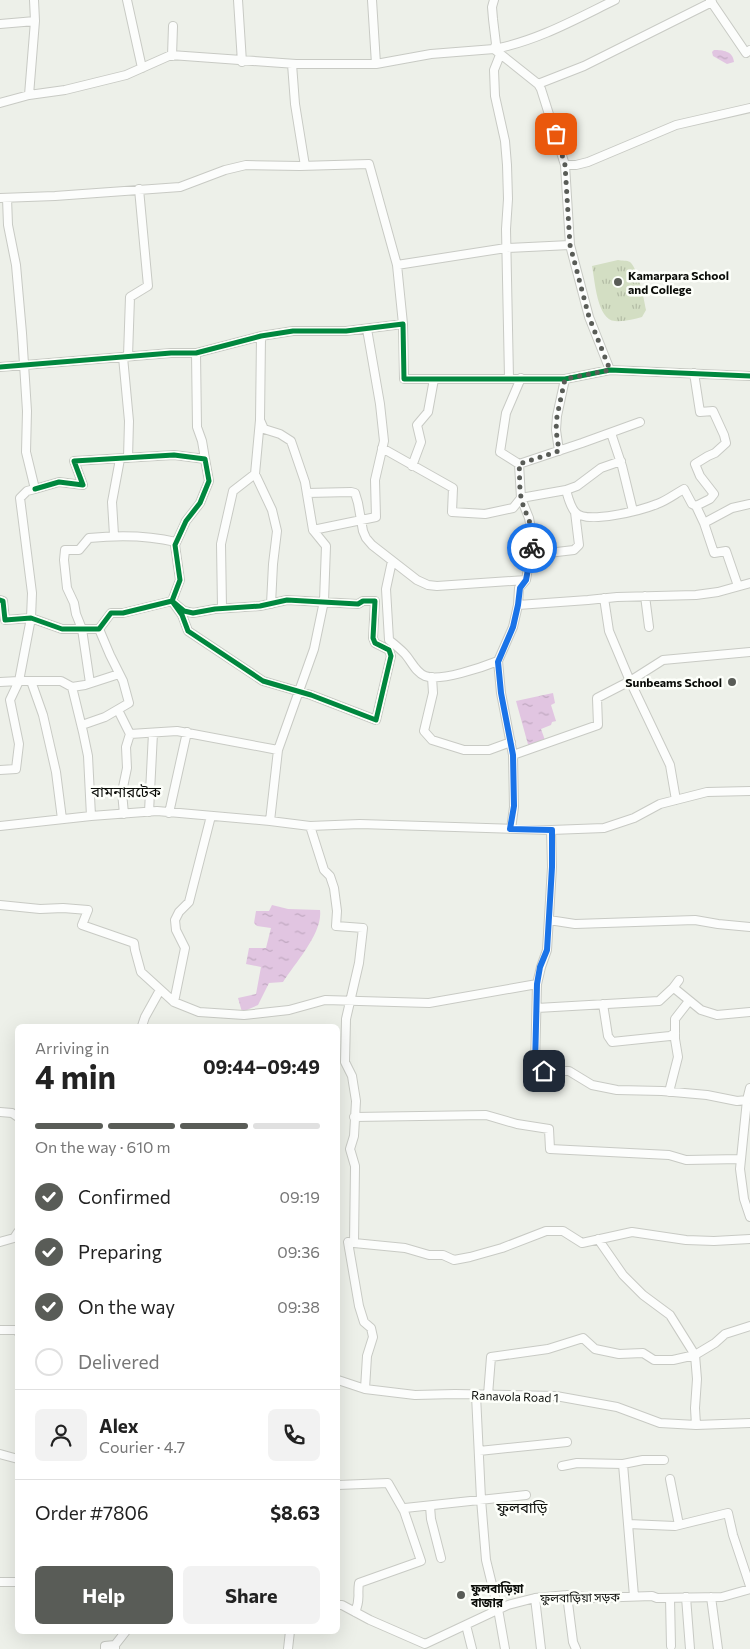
<!DOCTYPE html>
<html lang="en">
<head>
<meta charset="utf-8">
<style>
	:root { --surface:#fff; --page:#f2f2f2; --text:#222; --muted:#767676; --line:#e0e0e0; --accent:#595c57 }
	body { margin:0; font-family:Commissioner,"Noto Sans Bengali",sans-serif; background:var(--page); color:var(--text); height:100vh; display:flex; flex-direction:column; font-size:19px; white-space:nowrap }
	* { box-sizing:border-box; margin:0 }
	p { font-size:16px; color:var(--muted) }
	.icon { flex:none; width:28px; height:28px; fill:none; stroke:currentColor; stroke-width:2; stroke-linecap:round; stroke-linejoin:round }
	.map { position:relative; flex:1; overflow:hidden }
	.panel { position:absolute; left:15px; top:1024px; width:325px; height:610px; display:flex; flex-direction:column; background:var(--surface); border-radius:8px; box-shadow:0 5px 20px #0002 }
	.panel>* { flex:none }
	.pin { position:absolute; display:grid; place-items:center; width:42px; height:42px; color:#fff; margin:-21px; border-radius:10px; box-shadow:0 2px 8px #0006 }
	.courier { position:absolute; display:grid; place-items:center; width:50px; height:50px; margin:-25px; border:4px solid #1a73e8; border-radius:50%; background:#fff; color:#222; box-shadow:0 1px 6px #0007 }
	.summary em { font-style:normal; font-weight:700 }
	.summary div { display:flex; flex-direction:column-reverse }
	.summary { display:flex; align-items:center; justify-content:space-between; height:85px; padding:0 20px }
	h1 { font-size:32px; font-weight:700; line-height:38px }
	.bar { display:grid; grid-template-columns:repeat(4,1fr); gap:8px 5px; align-content:center; height:60px; padding:0 20px }
	.bar i { height:6px; border-radius:4px; background:var(--line) }
	.bar .selected { background:var(--accent) }
	.bar p { grid-column:span 4 }
	.line { display:flex; align-items:center; gap:12px; padding:0 20px; border-top:1px solid var(--line) }
	.line div { flex:1 }
	.round { display:grid; place-items:center; flex:none; width:52px; height:52px; border-radius:8px; background:var(--page) }
	ol { padding:0 20px; list-style:none }
	li { display:flex; align-items:center; gap:15px; height:55px }
	li p { margin-inline-start:auto }
	li .icon { padding:5px; border-radius:50%; background:var(--accent); color:#fff; stroke-width:4 }
	li:last-child { color:var(--muted) }
	li i { width:28px; height:28px; border:2px solid var(--line); border-radius:50% }
	.action { display:flex; gap:10px; margin-top:auto; padding:10px 20px }
	.action a { flex:1; height:58px; border-radius:8px; background:var(--accent); color:#fff; font-size:20px; font-weight:700; line-height:58px; text-align:center }
	.action a+a { background:var(--page); color:var(--text) }
	.map>svg:first-child { display:block }
	.park { fill:url(#park-tufts) }
	.water { fill:url(#water-ripples) }
	.lines { fill:none; stroke-linecap:round; stroke-linejoin:round }
	.minor-casing { stroke:#c8cac4; stroke-width:10 }
	.minor { stroke:#fcfdfc; stroke-width:8 }
	.cycleway-casing { stroke:#fdfffa; stroke-width:8 }
	.cycleway { stroke:#00873e; stroke-width:5 }
	.done { stroke:#595c57; stroke-width:5; stroke-dasharray:0 9 }
	.route { stroke:#1a73e8; stroke-width:6 }
	.poi-dot { fill:#595c57; stroke:#fdfffa; stroke-width:2 }
	.labels { text-anchor:middle; dominant-baseline:central; stroke-width:5; stroke-linejoin:round; paint-order:stroke }
	.poi-label { font-size:12px; font-weight:bold; fill:#0a0c08; stroke:#fdfffa; text-anchor:start }
	.street-label { font-size:12px; fill:#0a0c08; stroke:#fdfffa }
	.quarter-label { font-size:15px; fill:#0a0c08; stroke:#fdfffa }
</style>
</head>
<body>
<div class="map">
<svg width="750" height="1649" viewBox="0 0 750 1649">
	<defs>
		<pattern id="park-tufts" width="24" height="20" patternUnits="userSpaceOnUse" patternTransform="scale(1.25)"><rect width="24" height="20" fill="#d3dec3"/><path d="M3 7l-1-3M5 7V3M7 7l1-3M15 17l-1-3M17 17v-4M19 17l1-3" fill="none" stroke="#b4bda6"/></pattern>
		<pattern id="water-ripples" width="26" height="14" patternUnits="userSpaceOnUse" patternTransform="scale(1.25)"><rect width="26" height="14" fill="#e1c5e1"/><path d="M2 4q2-2 4 0t4 0M15 11q2-2 4 0t4 0" fill="none" stroke="#c0a8c0"/></pattern>
	</defs>
	<rect width="100%" height="100%" fill="#edf0e9"/>
	<path class="park" d="M618,260C622,261 627,260 630,262C638,269 644,299 646,310L642,317C634,319 624,322 615,321C597,320 595,281 592,266Z"/>
	<path class="water" d="M714,50C723,50 733,51 734,62L727,64L713,56L712,52Z
		M553,693L555,703L551,705L556,721L552,722L551,725L541,729L546,743L529,748L516,701Z
		M272,905L288,909L320,910C323,933 295,963 283,982L269,983L258,1005L242,1012L238,998L256,994L261,967L246,964L249,948H266L271,928L257,926L254,923L256,911H269Z"/>
	<g class="lines">
		<g class="minor-casing">
			<path id="minor" d="M127,0L142,68
				M238,0L242,62
				M372,0L376,64
				M494,0L492,7L493,19L496,44L494,49C537,41 576,19 615,0
				M710,0L746,53L750,50
				M0,24L35,21
				M500,55L494,70L495,96L505,141L507,165L508,199L506,229L509,378
				M172,56L173,26
				M292,64L295,104L305,166
				M538,84L541,89L565,165L570,245L589,317L610,370
				M29,95L35,21L34,0
				M0,103L29,95L65,90L126,75L171,55L296,64H376L431,54L494,49L538,84L584,66L712,2
				M565,165H576L588,162L676,125L750,108
				M0,198L55,196L180,187L225,170L246,165L300,166L369,164L397,265
				M7,198L8,225L16,265L22,333L27,411L26,452L35,489L27,491L20,498L32,593L31,618L19,681H61L72,687L83,732L88,756L91,816
				M403,324L397,265L506,248L570,245
				M261,336L260,420L264,429L280,434L291,441L305,482L313,530L326,546L324,601L314,649L278,750L270,821
				M196,353L197,427L202,441L205,459
				M128,356L130,297L148,286L139,189
				M123,357L129,421L128,458
				M0,367L171,353H196L261,336L293,331H346L403,324L404,379H565L610,370L750,376
				M694,373L700,412L713,411L724,435L726,443L715,453L708,456L695,464L700,476L714,494L710,499L696,506L704,523
				M611,433L622,466L633,511
				M382,448L453,488L452,512L485,514L513,508L521,498L566,490C568,497 570,506 575,512C586,525 642,510 657,504C666,501 675,494 684,489L692,504L696,506
				M559,451L556,430L557,416L565,379
				M519,464L582,443L640,422
				M412,466L421,442L417,425L428,412L434,379
				M255,474L272,510L277,531L273,564L271,604
				M566,490L577,486L601,468L621,461
				M307,493L351,492L355,493L358,503L363,531L366,538L372,545L417,580L428,585L437,586L526,580
				M313,530L376,517L375,480L384,441L380,404L367,329
				M114,535L112,502L120,459
				M531,555L574,550L579,545L575,512
				M392,561L386,589L389,640C394,644 399,648 404,653C411,660 415,672 425,676C440,682 483,667 498,661
				M738,586L726,551L714,553L704,523L732,508L750,504
				M645,596L649,627
				M604,598L609,631L630,681L670,765L676,800
				M0,600L3,601L5,620L31,618L62,629H99L111,613H123L172,601L182,615L188,631L263,681L311,695L376,720L391,656L389,650L375,643L373,638L375,601H363L358,604L287,600L260,606L215,609L193,613L184,611L172,601L180,580L175,545L186,521L200,503L209,481L205,459L174,455L74,461L83,485L59,482L35,489
				M518,605L588,600L617,597L696,595L718,592L750,583
				M222,608L221,544L233,491L255,474L260,420
				M432,677L433,693L424,731L432,740L464,750H489L511,742
				M31,681L43,715L56,772L62,819
				M0,682L19,681L10,700L19,744L16,769L0,770
				M90,683L82,629L76,614L74,603L67,588L64,560L65,550H79L89,538C118,535 147,535 176,542
				M72,687L85,685L119,674
				M119,712L130,734L177,731L278,750
				M82,725L105,717L129,703L123,681L110,655L99,629
				M513,755L598,725L597,698L630,681L663,660L750,652
				M149,812L153,733
				M169,813L187,732
				M124,814L122,792L127,768L126,747L130,734
				M0,826L91,816L157,811L270,821L310,826L360,824L551,830L604,828L634,818L660,804L707,792L750,791
				M310,826L324,870L330,876L334,888L337,911L336,926L363,928L359,963L346,1019L345,1062L352,1076L356,1101L354,1136L350,1149L355,1166L354,1243L348,1242L359,1306L364,1322L371,1328L373,1337L367,1356L365,1389
				M511,829L514,807L513,755L501,693L498,661L513,627L518,605L519,588L526,580L533,539L529,518L521,498L519,464L500,452L506,413L521,378
				M551,830L552,867L547,950L541,967L537,984L535,1066L544,1071H569L592,1085L617,1090L662,1091L707,1095L737,1101L747,1100
				M0,905L40,909L63,908L88,910L82,925L134,943L135,950L141,972L174,1002L199,1012L244,1015L289,1010L325,1000L429,1003L537,984
				M549,920L575,924L695,920L718,924L750,927
				M674,988L701,1010L717,1015L750,1012
				M174,1002L185,948L176,930L175,920L179,912L189,902L211,816
				M603,1004L608,1036L612,1042L670,1036L675,1033
				M537,1008L659,1001L673,988L679,980
				M142,1026L145,1017L160,990
				M750,1088L747,1100L740,1169L744,1199L750,1217
				M669,1092L678,1057L675,1039V1019L689,1001
				M0,1112L12,1113L18,1117
				M354,1117L486,1115L517,1124L549,1129L550,1149L669,1155L686,1160L741,1159
				M598,1239L623,1275L643,1295L670,1315L695,1355L697,1379L695,1408L696,1425
				M0,1242L14,1238L18,1232
				M354,1243L405,1248L429,1255H443L454,1260L470,1257L502,1248L546,1231H563L582,1243L632,1232L686,1240L714,1241L750,1239
				M0,1330H17L18,1332
				M338,1380L365,1389L415,1395L455,1394L556,1396L617,1407L660,1423L696,1425L750,1423
				M476,1395L481,1499L486,1560L498,1609L505,1649
				M488,1395L491,1357L548,1349L583,1338L595,1349L619,1354L643,1353L654,1360H673L695,1355L715,1343L725,1334L750,1326
				M479,1451L567,1442
				M0,1454L18,1459
				M623,1464L643,1460H664
				M562,1466L577,1463L623,1464L634,1596
				M670,1479L679,1525
				M338,1485L388,1483L404,1511
				M430,1506L431,1519L441,1558
				M628,1524L675,1526L728,1513L733,1535L750,1586
				M0,1582H18
				M567,1595L573,1642L576,1649
				M686,1597L690,1649
				M711,1597L718,1649
				M535,1598L541,1649
				M670,1598L671,1646
				M338,1605H342L370,1620L425,1644L508,1605L535,1598L567,1595L593,1598L652,1596L657,1598L722,1597L750,1589
				M355,1612C361,1599 357,1596 359,1583L421,1561L404,1511L405,1508L526,1495
				M466,1625L472,1649
				M105,1649V1646L115,1645
				M115,1649V1645L126,1631
				M288,1649L290,1631"/>
		</g>
		<use href="#minor" class="minor"/>
		<g class="cycleway-casing">
			<path id="cycleway" d="M0,367L171,353H196L261,336L293,331H346L403,324L404,379H565L610,370L750,376
				M0,600L3,601L5,620L31,618L62,629H99L111,613H123L172,601L182,615L188,631L263,681L311,695L376,720L391,656L389,650L375,643L373,638L375,601H363L358,604L287,600L260,606L215,609L193,613L184,611L172,601L180,580L175,545L186,521L200,503L209,481L205,459L174,455L74,461L83,485L59,482L35,489"/>
		</g>
		<use href="#cycleway" class="cycleway"/>
	</g>
	<g class="lines">
		<path class="done" d="M532,548C536,525 524,515 521,497C519,486 520,474 519,464L559,451L556,430L557,416L565,379L610,370L589,317L570,245L565,165L556,134"/>
		<path class="route" d="M532,548L526,580L520,588L518,605L513,627L498,662L501,693L513,755L514,806L510,829L552,830V867L547,950L540,967L537,984L535,1066L544,1071"/>
	</g>
	<g class="poi-dot">
		<circle cx="618" cy="282" r="5"/>
		<circle cx="732" cy="682" r="5"/>
		<circle cx="461" cy="1595" r="5"/>
	</g>
	<g class="labels">
		<g class="poi-label">
			<text x="628" y="275">Kamarpara School<tspan x="628" dy="14">and College</tspan></text>
			<text x="722" y="682" text-anchor="end">Sunbeams School</text>
			<text x="471" y="1588">ফুলবাড়িয়া<tspan x="471" dy="14">বাজার</tspan></text>
		</g>
		<g class="street-label">
			<text transform="translate(515 1396) rotate(2)">Ranavola Road 1</text>
			<text transform="translate(580 1597) rotate(-1)">ফুলবাড়িয়া সড়ক</text>
		</g>
		<g class="quarter-label">
			<text x="126" y="791">বামনারটেক</text>
			<text x="522" y="1507">ফুলবাড়ি</text>
		</g>
	</g>
</svg>
<div class="pin" style="left:556px;top:134px;background:#ea580c"><svg class="icon" aria-label="bag" viewBox="0 0 24 24"><path d="M5 8h14l-1 12H6zM9 8a3 3 0 0 1 6 0"/></svg></div>
<div class="pin" style="left:544px;top:1071px;background:#1f2937"><svg class="icon" aria-label="home" viewBox="0 0 24 24"><path d="M3 11l9-7 9 7M6 9v11h12V9"/></svg></div>
<div class="courier" style="left:532px;top:548px"><svg class="icon" aria-label="bike" viewBox="0 0 24 24"><circle cx="6" cy="16" r="4"/><circle cx="18" cy="16" r="4"/><path d="M6 16l4-8h5l3 8M10 8l3 8H6M13 5h3"/></svg></div>
<section class="panel">
<div class="summary"><div><h1>4 min</h1><p>Arriving in</p></div><em>09:44–09:49</em></div>
<div class="bar"><i class="selected"></i><i class="selected"></i><i class="selected"></i><i></i><p>On the way · 610 m</p></div>
<ol>
<li><svg class="icon" aria-label="check" viewBox="0 0 24 24"><path d="M5 12l5 5 9-10"/></svg>Confirmed<p>09:19</p></li>
<li><svg class="icon" aria-label="check" viewBox="0 0 24 24"><path d="M5 12l5 5 9-10"/></svg>Preparing<p>09:36</p></li>
<li><svg class="icon" aria-label="check" viewBox="0 0 24 24"><path d="M5 12l5 5 9-10"/></svg>On the way<p>09:38</p></li>
<li><i></i>Delivered</li>
</ol>
<div class="line" style="height:90px"><a class="round"><svg class="icon" aria-label="person" viewBox="0 0 24 24"><circle cx="12" cy="8" r="4"/><path d="M4 21q1-7 8-7t8 7"/></svg></a><div><b>Alex</b><p>Courier · 4.7</p></div><a class="round"><svg class="icon" aria-label="phone" viewBox="0 0 24 24"><path d="M5 4h4l2 5-3 2q2 4 5 5l2-3 5 2v4C11 20 4 13 5 4z"/></svg></a></div>
<div class="line" style="height:65px"><div>Order #7806</div><b>$8.63</b></div>
<div class="action"><a>Help</a><a>Share</a></div>
</section>
</div>
</body>
</html>
